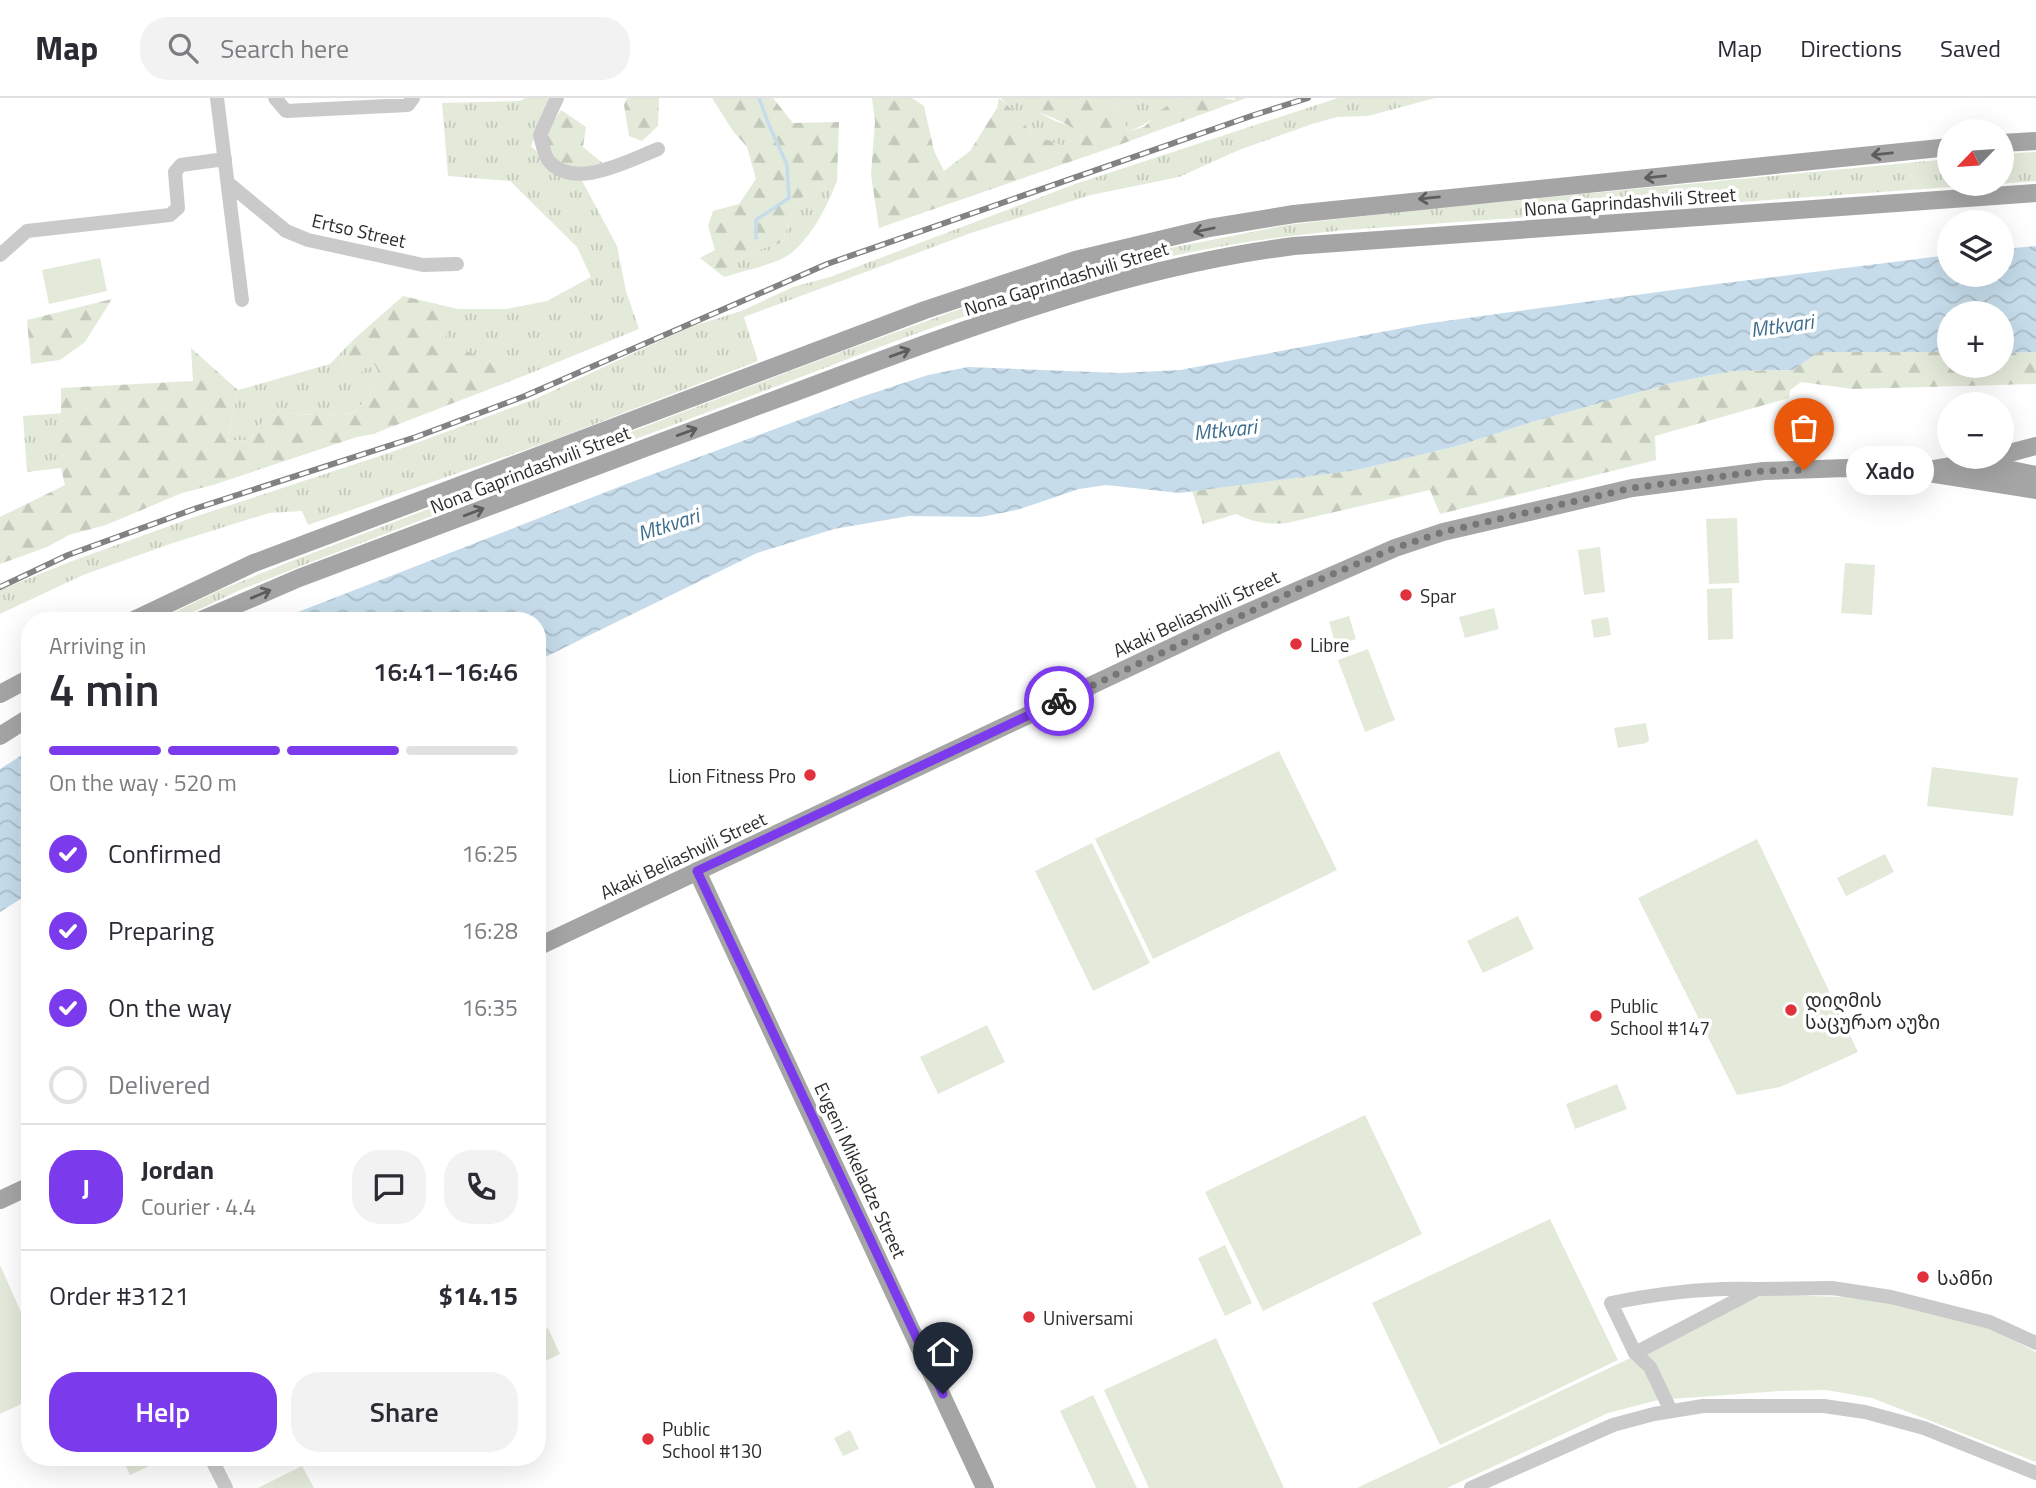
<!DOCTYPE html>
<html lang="en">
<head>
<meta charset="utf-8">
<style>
	:root { --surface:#fff; --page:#f2f2f3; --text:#2b2b33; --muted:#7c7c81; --line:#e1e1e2; --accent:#7c3aed }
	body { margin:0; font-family:"Titillium Web","Noto Sans Georgian",sans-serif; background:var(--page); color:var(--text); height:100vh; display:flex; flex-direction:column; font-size:26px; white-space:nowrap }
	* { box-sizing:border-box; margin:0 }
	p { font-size:23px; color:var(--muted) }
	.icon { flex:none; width:38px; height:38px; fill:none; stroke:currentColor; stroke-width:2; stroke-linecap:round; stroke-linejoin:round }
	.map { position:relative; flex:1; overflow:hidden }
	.panel { position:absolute; left:21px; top:514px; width:525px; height:854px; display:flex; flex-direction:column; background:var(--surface); border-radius:28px; box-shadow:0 7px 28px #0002 }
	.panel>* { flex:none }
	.needle { width:46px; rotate:245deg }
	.controls { position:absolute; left:1937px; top:21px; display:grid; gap:14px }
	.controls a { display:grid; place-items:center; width:77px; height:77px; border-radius:50%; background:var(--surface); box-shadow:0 7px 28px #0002; font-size:35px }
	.pin { position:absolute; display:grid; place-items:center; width:60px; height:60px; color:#fff; margin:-72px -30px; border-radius:50% 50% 50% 0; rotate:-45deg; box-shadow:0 0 7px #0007 }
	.pin .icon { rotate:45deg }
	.courier { position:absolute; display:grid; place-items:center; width:70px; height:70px; margin:-35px; border:5px solid #7c3aed; border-radius:50%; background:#fff; color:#222; box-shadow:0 2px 9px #0007 }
	.bubble { position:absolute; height:49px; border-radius:24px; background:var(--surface); box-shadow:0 7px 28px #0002; font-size:23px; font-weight:600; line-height:49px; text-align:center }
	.headline em { font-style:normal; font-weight:600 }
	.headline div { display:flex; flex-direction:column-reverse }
	.headline { display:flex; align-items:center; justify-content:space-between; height:119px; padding:0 28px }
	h1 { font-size:46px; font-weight:600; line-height:52px }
	.bar { display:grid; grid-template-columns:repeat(4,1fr); gap:10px 7px; align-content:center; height:84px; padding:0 28px }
	.bar i { height:9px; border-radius:5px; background:var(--line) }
	.bar .active { background:var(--accent) }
	.bar p { grid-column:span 4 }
	.line { display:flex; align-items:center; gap:18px; padding:0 28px; border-top:2px solid var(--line) }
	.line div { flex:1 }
	.round { display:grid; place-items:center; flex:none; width:74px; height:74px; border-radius:28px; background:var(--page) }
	ol { padding:0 28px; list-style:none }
	li { display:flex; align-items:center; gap:21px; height:77px }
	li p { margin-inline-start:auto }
	li .icon { padding:7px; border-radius:50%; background:var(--accent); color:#fff; stroke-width:4 }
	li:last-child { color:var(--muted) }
	li i { width:38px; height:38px; border:4px solid var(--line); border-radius:50% }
	.action { display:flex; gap:14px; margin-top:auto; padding:14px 28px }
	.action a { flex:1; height:80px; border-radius:28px; background:var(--accent); color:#fff; font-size:28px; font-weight:600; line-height:80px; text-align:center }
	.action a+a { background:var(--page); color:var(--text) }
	header { display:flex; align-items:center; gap:42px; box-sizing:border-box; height:98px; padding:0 35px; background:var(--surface); border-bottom:2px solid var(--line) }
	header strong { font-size:33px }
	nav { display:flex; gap:38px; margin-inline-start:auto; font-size:24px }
	.search { width:490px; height:63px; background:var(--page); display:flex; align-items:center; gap:18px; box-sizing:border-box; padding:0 24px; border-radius:28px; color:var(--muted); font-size:26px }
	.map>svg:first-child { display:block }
	.grass { fill:url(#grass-tufts) }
	.forest { fill:url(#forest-firs) }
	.park { fill:#e3eada }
	.water { fill:url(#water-waves) }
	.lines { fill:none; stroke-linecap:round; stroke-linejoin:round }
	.stream { stroke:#c6dcea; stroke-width:3.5 }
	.minor { stroke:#cacaca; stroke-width:14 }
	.major { stroke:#a5a5a5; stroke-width:18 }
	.rail-casing { stroke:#828282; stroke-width:6 }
	.rail { stroke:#fff; stroke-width:3.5; stroke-dasharray:10; stroke-linecap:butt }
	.oneway { stroke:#5d5d5d }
	.done { stroke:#767676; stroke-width:7; stroke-dasharray:0 12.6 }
	.route { stroke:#7c3aed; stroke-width:9 }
	.poi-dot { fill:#e1313c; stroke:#fff; stroke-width:2.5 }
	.labels { text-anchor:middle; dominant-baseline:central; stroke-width:7; stroke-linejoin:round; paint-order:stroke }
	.street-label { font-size:19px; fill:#2d2d2d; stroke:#fff }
	.poi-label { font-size:19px; fill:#2d2d2d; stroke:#fff; text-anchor:start }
	.water-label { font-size:21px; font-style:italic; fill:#3d6d8d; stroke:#fff }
</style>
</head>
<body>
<header>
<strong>Map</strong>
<div class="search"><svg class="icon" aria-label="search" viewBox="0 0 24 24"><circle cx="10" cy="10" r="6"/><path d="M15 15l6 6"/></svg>Search here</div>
<nav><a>Map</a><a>Directions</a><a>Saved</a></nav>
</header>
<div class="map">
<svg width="2036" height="1390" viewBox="0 0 2036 1390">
	<defs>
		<pattern id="grass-tufts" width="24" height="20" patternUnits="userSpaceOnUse" patternTransform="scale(1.75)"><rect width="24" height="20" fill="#e3eada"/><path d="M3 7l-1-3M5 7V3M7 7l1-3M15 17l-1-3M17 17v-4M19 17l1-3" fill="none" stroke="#c3c9bb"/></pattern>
		<pattern id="forest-firs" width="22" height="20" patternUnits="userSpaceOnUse" patternTransform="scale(1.75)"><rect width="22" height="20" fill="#e3eada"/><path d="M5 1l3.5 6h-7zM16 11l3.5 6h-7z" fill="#c3c9bb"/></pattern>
		<pattern id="water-waves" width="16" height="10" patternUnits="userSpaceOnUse" patternTransform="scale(1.75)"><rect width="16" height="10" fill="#c6dcea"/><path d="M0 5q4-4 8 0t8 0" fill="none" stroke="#aabdc9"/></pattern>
	</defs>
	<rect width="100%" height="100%" fill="#fff"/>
	<path class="grass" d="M526,0H550L531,48L557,74L580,79L617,148L626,193L639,231L521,279C495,260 470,261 445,239L458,211H507L547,203L591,179L577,149L510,83L448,78L442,5L520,3Z
		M1001,0H1012L1055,23L1073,29L1082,38L1079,48C1058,51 1054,42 1034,39C1024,24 1011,14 1001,0Z
		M1122,0H1179C1162,12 1149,27 1129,33L1116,13Z
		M1338,0H1435L1368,18L1337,19L1312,26L1239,52L1179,79L1091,97L971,135L744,219L758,263L556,341L308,427L302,413L269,415L173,445L83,477L0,516V492L72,463L197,418L389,355L535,301L690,229L741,213L793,189L830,179L1075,86Z
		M2036,54V83L1346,132C1285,138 1225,146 1164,160C1023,191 886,247 751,298C598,355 444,413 291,472L238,493L174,523H156L218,493L289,464L841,254L982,203L1088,171L1160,152L1287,127L1415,112L1949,61L1950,86H2002V56Z
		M823,87L832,95C823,116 807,145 787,158C775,166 739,174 724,179C732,155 761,152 783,144C790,115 795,98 823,87Z
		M353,242L341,269L373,263L379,276L369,299L353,315C342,316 331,317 320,317C285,317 270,307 249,342L227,343L238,292L330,266Z
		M63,315L61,370L27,374L23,318Z"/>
	<path class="forest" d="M627,0H659L658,28L642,43L629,38L624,7Z
		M712,0H773L793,25L839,24L837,83L832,95L823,87C795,98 790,115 783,144C761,152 732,155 724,179L700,160L715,152L708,128L713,113L739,106L756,81L747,49L733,33Z
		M872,0H912L924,8L934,53L944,73L970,53L997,10L999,0C1012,11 1024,25 1034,39C1053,41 1060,51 1079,47L1082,38C1065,19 1031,16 1012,0H1122L1116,13L1129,33L1144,29L1161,12L1179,0H1223L1235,2V0H1246L1119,47L879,130L871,77L875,23Z
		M561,12L586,29L583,49L605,67C571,74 556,73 545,37Z
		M403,198L458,211L446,239C470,261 496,260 521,279L373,336L357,339L213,387L182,395L106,427L69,437L47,449L0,466V419L65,387L61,370V290L193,283L191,250L238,292L227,343L249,342C270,307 284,317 320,317C330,317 342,316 353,315L369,299L379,276L373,263L355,280L341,269L353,242Z
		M112,201L85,244L60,262L31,266L27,222Z
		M1819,254H1949L1950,268H2002V255L2036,254V286L1853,291L1801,284L1790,292L1789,300L1655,338L1656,362L1440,416L1430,392L1287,425C1268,427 1253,424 1236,416L1203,426L1192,393L1357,372L1457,348L1532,324L1672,285L1731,273L1793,272Z"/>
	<path class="park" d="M100,160L107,193L49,206L42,172Z
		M1737,420L1739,485L1709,486L1706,421Z
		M1600,449L1605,494L1584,497L1578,452Z
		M1845,465L1875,467L1872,517L1841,515Z
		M1732,490L1733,541L1708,542L1707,491Z
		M1494,510L1499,531L1465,540L1459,519Z
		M1349,518L1356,541L1336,547L1329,524Z
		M1608,519L1611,537L1594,540L1591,522Z
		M1368,551L1395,622L1365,634L1338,562Z
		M1646,625L1649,642L1646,645L1618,650L1614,630Z
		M1279,653L1337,772L1153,861L1095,741Z
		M1932,669L2018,680L2013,718L1927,708Z
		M1757,741L1858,954L1780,989L1737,997L1638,800Z
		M1092,745L1150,865L1093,893L1035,773Z
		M1885,756L1894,774L1846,798L1837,780Z
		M1518,818L1534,851L1483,875L1467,843Z
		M987,927L1005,964L938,996L920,959Z
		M1617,986L1627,1011L1575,1031L1566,1006Z
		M1365,1017L1422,1136L1263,1213L1205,1094Z
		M1550,1121L1618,1262L1440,1347L1372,1205Z
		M1225,1147L1252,1205L1225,1218L1198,1160Z
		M0,1167L30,1234V1302L0,1316Z
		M1765,1196L1888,1201L1985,1228L2036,1254V1364L1872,1300L1826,1292L1781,1293L1658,1302L1608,1315L1447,1390H1357Z
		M548,1230L560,1256L537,1267V1235Z
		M1216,1240L1284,1390H1149L1104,1292Z
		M1093,1297L1137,1390H1096L1093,1383L1060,1313Z
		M850,1332L859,1351L843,1358L834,1340Z
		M122,1360H166L130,1377Z
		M302,1368L314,1390H258Z"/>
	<path class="water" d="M2036,148V254L2002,255V215H1950L1949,254H1819L1793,272L1731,273L1672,285L1532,324L1457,348L1357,372L1179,395L1106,387L1079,391L1017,412L981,419L909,418L834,431L757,455L537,563V523H275L629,385L861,299L928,277L968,269L1119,275L1180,272L1424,226L1717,186L1949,157L1950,177H2002V151Z
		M30,652V795L0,814V671Z"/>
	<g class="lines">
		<path class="stream" d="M756,140V122L789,100L787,67L769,27L759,0"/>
		<path class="minor" d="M217,0L242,202
			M275,0L286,13L408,7L413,0
			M557,0L540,37C542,45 544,57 549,63C574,93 630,62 658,51
			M228,85L286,133L308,142L423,167L457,166
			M0,157L27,133L170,117L178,110L175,74L181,67L225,61
			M1635,1255L1758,1191L1832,1190L1891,1199L1990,1224L2036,1245
			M1671,1313L1650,1269L1635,1255L1611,1205C1659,1195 1708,1189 1757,1191
			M211,1360L226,1390
			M1471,1390L1613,1327L1654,1316L1703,1308H1824L1865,1314L1924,1330L2036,1375"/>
		<path class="major" d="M2002,45L2036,43
			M2002,357L2036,348
			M1933,371L1973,364L2036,377
			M132,523L254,465L925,212L1075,162L1209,130L1294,116L1950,49
			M199,523L299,480C463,418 628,356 793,295C957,234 1120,170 1294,148L2036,95
			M0,596L30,580
			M0,638L30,619
			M697,773L985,1390
			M537,849L1219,527L1395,450L1443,434L1632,390L1764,373L1846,370L1916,373L2036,392
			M0,1102L30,1088"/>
		<g class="rail-casing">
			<path id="rail" d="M0,489L68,457L197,410L416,339L525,298L827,166L1254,17L1308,0"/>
		</g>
		<use href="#rail" class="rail"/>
	</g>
	<defs><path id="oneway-shaft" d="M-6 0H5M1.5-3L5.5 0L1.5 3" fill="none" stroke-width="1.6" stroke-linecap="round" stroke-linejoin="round" transform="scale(1.75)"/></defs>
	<g class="oneway">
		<use href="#oneway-shaft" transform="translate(1882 56) rotate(174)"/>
		<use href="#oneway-shaft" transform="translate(1655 79) rotate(174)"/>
		<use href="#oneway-shaft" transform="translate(1429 100) rotate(174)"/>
		<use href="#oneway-shaft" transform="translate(1204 132) rotate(168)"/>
		<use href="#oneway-shaft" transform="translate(900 255) rotate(-20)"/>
		<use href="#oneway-shaft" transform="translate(687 334) rotate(-20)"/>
		<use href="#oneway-shaft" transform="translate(474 414) rotate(-21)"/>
		<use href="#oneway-shaft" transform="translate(261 496) rotate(-23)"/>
	</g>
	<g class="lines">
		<path class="done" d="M1059,603L1309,486L1395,450L1443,434L1632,390L1763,373L1804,372"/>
		<path class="route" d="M943,1296L697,773L1059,603"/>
	</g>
	<g class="poi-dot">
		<circle cx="1406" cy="497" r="7"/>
		<circle cx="1296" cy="546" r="7"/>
		<circle cx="810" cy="677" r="7"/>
		<circle cx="1791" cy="912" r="7"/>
		<circle cx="1596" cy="918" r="7"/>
		<circle cx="1923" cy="1179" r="7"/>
		<circle cx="1029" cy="1219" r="7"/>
		<circle cx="648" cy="1341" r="7"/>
	</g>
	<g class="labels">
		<g class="street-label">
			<text transform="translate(1630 103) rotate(-4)">Nona Gaprindashvili Street</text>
			<text transform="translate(359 132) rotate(13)">Ertso Street</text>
			<text transform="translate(1066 180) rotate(-17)">Nona Gaprindashvili Street</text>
			<text transform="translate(530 371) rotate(-21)">Nona Gaprindashvili Street</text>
			<text transform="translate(1196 515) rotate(-25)">Akaki Beliashvili Street</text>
			<text transform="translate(683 757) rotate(-25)">Akaki Beliashvili Street</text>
			<text transform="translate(861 1072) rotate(65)">Evgeni Mikeladze Street</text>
		</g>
		<g class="poi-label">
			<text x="1420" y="497">Spar</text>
			<text x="1310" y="546">Libre</text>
			<text x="796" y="677" text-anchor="end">Lion Fitness Pro</text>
			<text x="1805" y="901">დიღმის<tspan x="1805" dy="22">საცურაო აუზი</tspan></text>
			<text x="1610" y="907">Public<tspan x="1610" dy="22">School #147</tspan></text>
			<text x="1937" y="1179">სამნი</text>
			<text x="1043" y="1219">Universami</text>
			<text x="662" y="1330">Public<tspan x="662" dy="22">School #130</tspan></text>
		</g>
		<g class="water-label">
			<text transform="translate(1782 227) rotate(-8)">Mtkvari</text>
			<text transform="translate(1225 331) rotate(-6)">Mtkvari</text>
			<text transform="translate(668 426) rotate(-18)">Mtkvari</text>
		</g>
	</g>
</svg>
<div class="controls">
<a><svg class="needle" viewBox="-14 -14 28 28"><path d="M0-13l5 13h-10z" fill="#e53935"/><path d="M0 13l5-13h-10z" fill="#7c7c81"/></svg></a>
<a><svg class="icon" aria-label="layers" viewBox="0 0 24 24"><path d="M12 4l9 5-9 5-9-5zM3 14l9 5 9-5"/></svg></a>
<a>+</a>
<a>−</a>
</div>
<div class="pin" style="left:1804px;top:372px;background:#ea580c"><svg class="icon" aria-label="bag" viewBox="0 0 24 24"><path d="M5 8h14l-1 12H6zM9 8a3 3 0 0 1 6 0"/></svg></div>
<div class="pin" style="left:943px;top:1296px;background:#1f2937"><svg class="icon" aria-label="home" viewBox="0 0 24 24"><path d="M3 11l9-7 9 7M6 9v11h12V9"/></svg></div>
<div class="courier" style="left:1059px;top:603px"><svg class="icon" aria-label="bike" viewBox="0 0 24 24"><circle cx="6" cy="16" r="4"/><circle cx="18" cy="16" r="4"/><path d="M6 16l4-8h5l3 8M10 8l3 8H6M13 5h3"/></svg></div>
<div class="bubble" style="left:1846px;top:348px;width:88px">Xado</div>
<section class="panel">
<div class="headline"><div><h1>4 min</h1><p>Arriving in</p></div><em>16:41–16:46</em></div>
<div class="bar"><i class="active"></i><i class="active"></i><i class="active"></i><i></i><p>On the way · 520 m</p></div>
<ol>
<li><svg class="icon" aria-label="check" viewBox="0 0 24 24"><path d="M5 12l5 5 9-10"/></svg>Confirmed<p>16:25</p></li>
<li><svg class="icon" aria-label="check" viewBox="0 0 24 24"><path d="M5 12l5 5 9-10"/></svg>Preparing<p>16:28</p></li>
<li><svg class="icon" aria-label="check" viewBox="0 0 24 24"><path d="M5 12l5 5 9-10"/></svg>On the way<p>16:35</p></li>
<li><i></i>Delivered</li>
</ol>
<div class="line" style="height:126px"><b class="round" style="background:var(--accent);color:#fff">J</b><div><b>Jordan</b><p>Courier · 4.4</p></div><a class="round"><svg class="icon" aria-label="chat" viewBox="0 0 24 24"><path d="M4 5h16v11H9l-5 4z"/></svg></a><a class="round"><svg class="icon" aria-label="phone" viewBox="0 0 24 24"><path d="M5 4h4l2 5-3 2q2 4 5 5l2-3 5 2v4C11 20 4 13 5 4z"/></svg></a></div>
<div class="line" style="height:91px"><div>Order #3121</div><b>$14.15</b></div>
<div class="action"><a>Help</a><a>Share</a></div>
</section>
</div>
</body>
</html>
